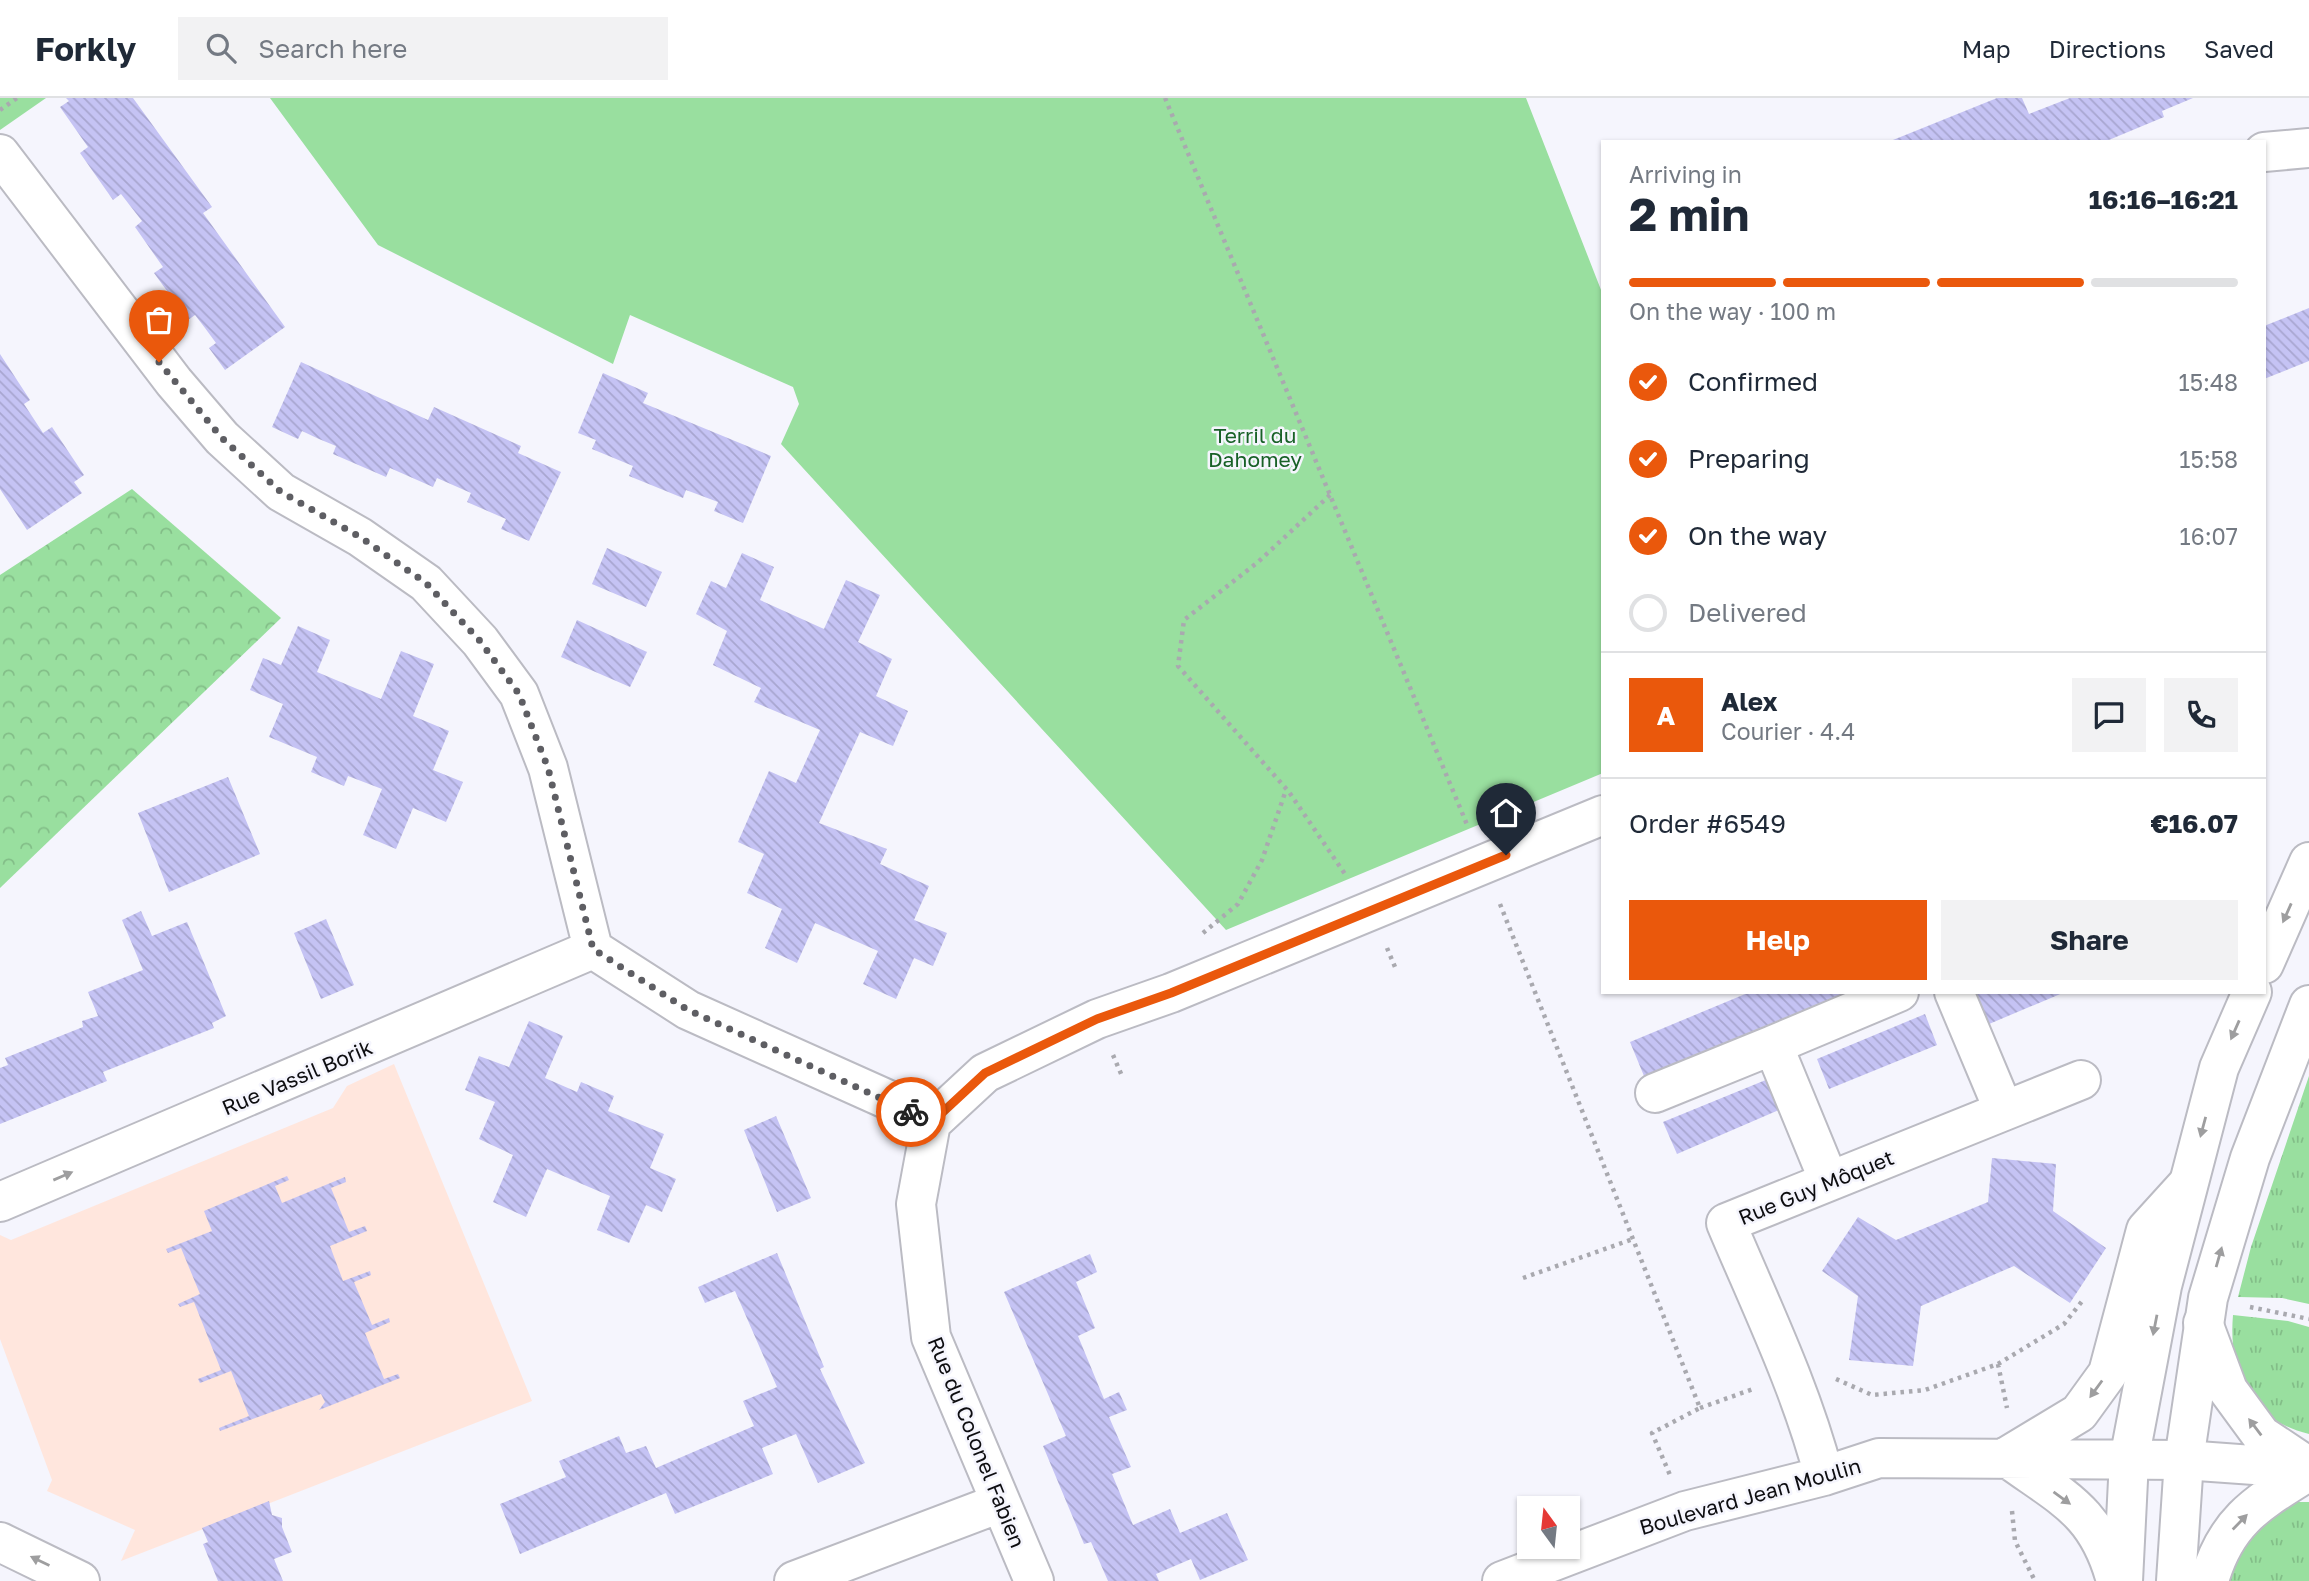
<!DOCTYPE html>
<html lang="en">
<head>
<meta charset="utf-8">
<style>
	:root { --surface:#fff; --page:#f2f2f3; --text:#1f2937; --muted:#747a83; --line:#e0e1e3; --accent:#ea580c }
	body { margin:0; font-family:"Golos Text",sans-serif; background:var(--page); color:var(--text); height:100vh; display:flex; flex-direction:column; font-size:26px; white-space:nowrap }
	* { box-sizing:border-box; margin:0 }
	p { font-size:23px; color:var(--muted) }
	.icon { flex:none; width:38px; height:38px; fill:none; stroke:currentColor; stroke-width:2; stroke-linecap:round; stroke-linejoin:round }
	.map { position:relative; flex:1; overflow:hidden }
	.panel { position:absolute; left:1601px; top:42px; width:665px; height:854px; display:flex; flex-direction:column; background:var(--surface); border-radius:0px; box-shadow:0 2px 5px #0004 }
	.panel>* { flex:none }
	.needle { width:46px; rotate:345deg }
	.fabs { position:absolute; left:1517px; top:1398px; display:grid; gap:14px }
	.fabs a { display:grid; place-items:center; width:63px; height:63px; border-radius:0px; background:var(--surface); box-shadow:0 2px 5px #0004; font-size:35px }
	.pin { position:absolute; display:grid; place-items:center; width:60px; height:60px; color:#fff; margin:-72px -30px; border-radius:50% 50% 50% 0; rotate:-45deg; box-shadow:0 0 7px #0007 }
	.pin .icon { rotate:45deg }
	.courier { position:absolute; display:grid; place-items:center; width:70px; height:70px; margin:-35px; border:5px solid #ea580c; border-radius:50%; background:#fff; color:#222; box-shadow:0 2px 9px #0007 }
	.head em { font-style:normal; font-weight:700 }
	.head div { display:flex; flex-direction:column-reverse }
	.head { display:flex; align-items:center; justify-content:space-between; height:119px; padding:0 28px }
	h1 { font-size:46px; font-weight:700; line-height:52px }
	.bar { display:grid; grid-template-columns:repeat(4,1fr); gap:10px 7px; align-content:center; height:84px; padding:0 28px }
	.bar i { height:9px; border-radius:5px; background:var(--line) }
	.bar .current { background:var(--accent) }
	.bar p { grid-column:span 4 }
	.line { display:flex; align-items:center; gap:18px; padding:0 28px; border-top:2px solid var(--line) }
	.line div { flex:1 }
	.round { display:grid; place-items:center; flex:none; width:74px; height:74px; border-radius:0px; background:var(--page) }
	ol { padding:0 28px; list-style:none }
	li { display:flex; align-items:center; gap:21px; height:77px }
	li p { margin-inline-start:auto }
	li .icon { padding:7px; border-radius:50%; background:var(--accent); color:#fff; stroke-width:4 }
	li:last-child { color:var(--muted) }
	li i { width:38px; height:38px; border:4px solid var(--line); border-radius:50% }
	.cta { display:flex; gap:14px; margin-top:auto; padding:14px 28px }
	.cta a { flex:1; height:80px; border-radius:0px; background:var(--accent); color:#fff; font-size:28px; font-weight:700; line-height:80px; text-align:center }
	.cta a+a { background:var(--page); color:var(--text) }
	header { display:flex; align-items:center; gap:42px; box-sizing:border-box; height:98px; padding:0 35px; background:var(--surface); border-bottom:2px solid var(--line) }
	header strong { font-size:33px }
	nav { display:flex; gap:38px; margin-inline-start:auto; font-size:24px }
	.search { width:490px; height:63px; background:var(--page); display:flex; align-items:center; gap:18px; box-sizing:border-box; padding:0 24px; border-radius:0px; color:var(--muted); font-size:26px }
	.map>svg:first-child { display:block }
	.education { fill:#ffe6dd }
	.grass { fill:url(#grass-tufts) }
	.forest { fill:url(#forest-crowns) }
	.green { fill:#99df9f }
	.building { fill:url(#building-back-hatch) }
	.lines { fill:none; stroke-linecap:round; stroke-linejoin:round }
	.minor-casing { stroke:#bbbbc3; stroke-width:42 }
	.major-casing { stroke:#bbbbc3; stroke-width:42 }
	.path { stroke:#a9a9af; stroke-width:4.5; stroke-dasharray:3.5 5; stroke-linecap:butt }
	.minor { stroke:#fff; stroke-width:38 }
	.major { stroke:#fff; stroke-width:38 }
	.oneway { fill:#9e9e9f }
	.done { stroke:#5e5e63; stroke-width:7; stroke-dasharray:0 12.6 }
	.route { stroke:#ea580c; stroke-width:9 }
	.labels { text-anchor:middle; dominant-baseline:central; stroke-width:5; stroke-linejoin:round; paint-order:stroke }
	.park-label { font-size:21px; fill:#186127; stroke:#f5f5fd }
	.street-label { font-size:21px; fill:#0d0d10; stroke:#f5f5fd }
</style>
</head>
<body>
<header>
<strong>Forkly</strong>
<div class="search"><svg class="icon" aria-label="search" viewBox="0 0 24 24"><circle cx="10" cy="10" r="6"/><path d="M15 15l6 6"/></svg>Search here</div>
<nav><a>Map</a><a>Directions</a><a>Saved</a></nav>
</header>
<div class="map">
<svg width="2309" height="1483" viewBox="0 0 2309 1483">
	<defs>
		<pattern id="grass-tufts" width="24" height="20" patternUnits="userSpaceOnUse" patternTransform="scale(1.75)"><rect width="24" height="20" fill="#99df9f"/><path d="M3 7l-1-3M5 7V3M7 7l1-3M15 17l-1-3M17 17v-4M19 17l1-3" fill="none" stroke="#83be88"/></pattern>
		<pattern id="forest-crowns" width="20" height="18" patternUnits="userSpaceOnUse" patternTransform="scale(1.75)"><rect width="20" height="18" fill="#99df9f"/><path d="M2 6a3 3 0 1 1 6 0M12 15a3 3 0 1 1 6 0" fill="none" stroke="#83be88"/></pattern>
		<pattern id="building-back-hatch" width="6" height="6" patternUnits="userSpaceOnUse" patternTransform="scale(1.75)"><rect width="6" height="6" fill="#c5c3f4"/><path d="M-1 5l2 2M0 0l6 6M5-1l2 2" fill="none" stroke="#a8a6d0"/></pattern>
	</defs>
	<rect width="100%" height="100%" fill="#f5f5fd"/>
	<path class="education" d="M394,966L532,1303L121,1463L135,1432L47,1393L52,1382L0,1241V1137L11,1142L333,1010L347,988Z"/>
	<path class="grass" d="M2309,978V1206L2282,1200L2238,1199L2251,1149Z
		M2233,1217L2288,1223L2309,1229V1336C2250,1322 2228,1274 2233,1217Z
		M2296,1404H2309V1483H2217C2232,1449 2260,1415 2296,1404Z"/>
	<path class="forest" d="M132,391L281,520L0,790V477Z"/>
	<path class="green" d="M0,0H46L0,32Z
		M270,0H1526L1603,197V675L1226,832L781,346L799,306L793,289L630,217L613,266L378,147Z"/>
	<path class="building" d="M66,0H133L212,109L203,115L285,229L225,272L209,250L216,245L205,230L195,217L188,222L154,175L163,169L135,129L142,123L121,96L113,102L80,55L88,49L60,9L69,3Z
		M1997,0H2022L2029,16L2070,0H2193L2162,13L2164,19L2104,44H1888Z
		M2309,210V263L2264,281V228Z
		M0,256L30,302L24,306L43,335L52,329L84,377L74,384L82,395L27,432L0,391Z
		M301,264L428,322L434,309L521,348L518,355L561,374L529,443L501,431L506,421L467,404L471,395L437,380L433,389L390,370L386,379L333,356L336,348L319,341L302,333L298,341L272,329Z
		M603,275L648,295L643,305L771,358L743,425L714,413L718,404L686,392L683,400L629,378L633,368L592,351L596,342L578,335Z
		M607,450L662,474L646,509L592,486Z
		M742,455L774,469L760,502L824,531L846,482L880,497L858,544L892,561L876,598L908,613L893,648L860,634L819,725L887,751L880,766L929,788L914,822L947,835L933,868L914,860L896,901L863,886L878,853L815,825L797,865L765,850L782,811L747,795L764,756L738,744L769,673L796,685L820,632L754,604L761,590L713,567L727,533L696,516L711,483L726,490Z
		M577,522L647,554L630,589L561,559Z
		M298,528L330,542L317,574L381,601L401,553L434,566L413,618L449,633L433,672L463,684L446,724L413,710L396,751L363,737L382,691L348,678L344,688L311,674L317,659L269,639L283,606L250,592L263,560L281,567Z
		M228,679L260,756L169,794L138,715Z
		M141,813L152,838L187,824L226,918L212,925L214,930L103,974L107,983L0,1026V970L8,967L5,960L83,929L82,923L98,918L88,894L143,872L122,822Z
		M326,821L354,887L321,901L294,835Z
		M1750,894H1848L1644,978L1630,944Z
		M1979,894H2065L1982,929L1969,899Z
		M1925,916L1937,947L1829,991L1817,961Z
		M529,923L563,938L545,980L577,994L581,984L614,998L608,1013L664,1036L650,1070L676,1081L662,1114L646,1107L629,1145L597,1132L610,1098L547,1071L526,1119L493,1104L513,1057L479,1041L495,1004L465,992L479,958L509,969Z
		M1773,979L1786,1009L1677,1056L1663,1024Z
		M776,1018L811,1100L777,1114L744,1032Z
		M1992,1060L2056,1066L2053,1113L2106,1150L2070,1205L2014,1168L1921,1208L1913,1268L1849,1262L1858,1198L1822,1173L1858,1119L1896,1142L1988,1104Z
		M287,1078L289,1082L275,1088L282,1105L345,1079L346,1084L331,1090L349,1134L365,1128L367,1133L330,1148L343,1183L370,1173L371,1177L354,1184L372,1227L389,1220L390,1224L365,1235L384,1281L398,1276L400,1280L319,1312L325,1304L321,1296L220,1333L219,1330L249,1318L231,1273L200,1285L198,1281L221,1272L194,1204L180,1209L178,1206L200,1196L181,1150L168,1155L166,1151L212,1133L204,1113Z
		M777,1155L824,1269L820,1271L865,1365L818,1385L796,1336L762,1350L773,1376L675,1416L666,1395L520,1456L500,1406L566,1379L559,1363L619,1338L626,1355L646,1348L656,1370L754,1328L743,1303L777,1289L735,1193L705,1205L698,1189Z
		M1090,1156L1097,1174L1076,1184L1095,1230L1078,1238L1104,1301L1119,1294L1127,1312L1109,1319L1131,1369L1112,1376L1133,1427L1170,1411L1180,1435L1227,1415L1248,1462L1200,1482L1191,1461L1156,1476L1159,1483H1108L1091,1444L1084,1446L1043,1348L1066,1338L1004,1194Z
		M269,1403L272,1417L282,1420V1429L292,1454L274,1461L283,1483H218L203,1446L208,1444L202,1430Z"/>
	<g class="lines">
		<g class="minor-casing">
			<path id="minor" d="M2264,54L2309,50
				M0,56L174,284L222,340L281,394L360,439L426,485L480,543L519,596L548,670L593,851L688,912L893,1004L931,1025
				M1954,894L2004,1013
				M1773,947L1899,894
				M1655,995L1773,947L1829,1083
				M0,1104L593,851
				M2203,1225L2228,1292L2261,1337L2309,1369
				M2006,1359L2079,1315L2108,1275L2146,1132L2186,1088
				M2006,1359C2062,1400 2097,1412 2116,1483
				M1824,1378C1801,1290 1761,1208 1726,1125L2081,982
				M0,1444L80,1483
				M794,1483L1000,1405
				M1034,1483L931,1239L916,1106L931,1025L985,975L1097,921L1171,895L1603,717
				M1502,1483L1685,1413L1824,1378L1879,1360L2184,1362L2309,1371
				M2209,1483C2226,1422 2258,1405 2309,1373"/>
		</g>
		<g class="major-casing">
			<path id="major" d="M2264,866L2309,764
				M2123,1483L2129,1362L2162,1188L2219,970L2252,894
				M2176,1483L2184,1362L2208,1200L2250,1060L2309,907"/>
		</g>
		<path class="path" d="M1165,0L1468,729
			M0,12L17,0
			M1330,397L1258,464L1184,522L1178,568L1289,694L1347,779
			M1500,806L1700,1310L1652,1335L1670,1377
			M1203,835L1238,806L1262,762L1286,692
			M1387,850L1395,869
			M1113,957L1122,978
			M1523,1180L1633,1141
			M2250,1209L2309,1221
			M1998,1266L2007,1310
			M1836,1281L1872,1297L1925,1292L1998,1266L2064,1226L2083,1202
			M1700,1310L1753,1291
			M2012,1413L2015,1443L2035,1483"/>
		<use href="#minor" class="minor"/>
		<use href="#major" class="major"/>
	</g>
	<defs><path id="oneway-solid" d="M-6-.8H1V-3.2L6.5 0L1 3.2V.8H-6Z" transform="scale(1.75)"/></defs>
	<g class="oneway">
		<use href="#oneway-solid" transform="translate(2287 815) rotate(114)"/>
		<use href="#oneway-solid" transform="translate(2235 932) rotate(114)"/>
		<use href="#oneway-solid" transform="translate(2203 1029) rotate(105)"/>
		<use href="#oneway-solid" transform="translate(63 1078) rotate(-23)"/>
		<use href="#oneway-solid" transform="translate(2219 1159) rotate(-74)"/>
		<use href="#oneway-solid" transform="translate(2155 1227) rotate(101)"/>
		<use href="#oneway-solid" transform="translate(2096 1291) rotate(126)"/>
		<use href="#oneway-solid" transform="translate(2255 1329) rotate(-127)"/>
		<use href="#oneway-solid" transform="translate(2062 1400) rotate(36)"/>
		<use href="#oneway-solid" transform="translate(2240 1424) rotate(-46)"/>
		<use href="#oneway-solid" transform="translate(40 1463) rotate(-154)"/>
	</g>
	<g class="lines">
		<path class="done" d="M159,264L222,340L281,394L360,439L426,485L480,543L519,596L548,670L593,851L688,912L911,1014"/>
		<path class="route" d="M911,1014L931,1025L985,975L1097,921L1171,895L1506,757"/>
	</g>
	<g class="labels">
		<g class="park-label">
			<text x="1255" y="337">Terril du<tspan x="1255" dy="24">Dahomey</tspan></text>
		</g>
		<g class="street-label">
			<text transform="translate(297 979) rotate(-23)">Rue Vassil Borik</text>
			<text transform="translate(1816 1089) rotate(-22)">Rue Guy Môquet</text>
			<text transform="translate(977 1344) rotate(68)">Rue du Colonel Fabien</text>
			<text transform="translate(1750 1398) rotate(-16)">Boulevard Jean Moulin</text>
		</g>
	</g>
</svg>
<div class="fabs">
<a><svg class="needle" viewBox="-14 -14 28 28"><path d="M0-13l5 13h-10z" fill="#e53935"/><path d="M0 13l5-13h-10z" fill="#747a83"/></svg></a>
</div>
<div class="pin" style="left:159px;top:264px;background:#ea580c"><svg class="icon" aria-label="bag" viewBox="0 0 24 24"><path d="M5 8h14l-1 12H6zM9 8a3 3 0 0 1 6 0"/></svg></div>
<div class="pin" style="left:1506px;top:757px;background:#1f2937"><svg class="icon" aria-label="home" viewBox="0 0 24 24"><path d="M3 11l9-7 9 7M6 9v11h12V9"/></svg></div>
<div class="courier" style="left:911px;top:1014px"><svg class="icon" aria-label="bike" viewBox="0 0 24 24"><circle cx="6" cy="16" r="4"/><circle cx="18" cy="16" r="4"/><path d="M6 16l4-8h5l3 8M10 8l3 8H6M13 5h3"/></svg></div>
<section class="panel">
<div class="head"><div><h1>2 min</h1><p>Arriving in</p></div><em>16:16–16:21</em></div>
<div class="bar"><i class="current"></i><i class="current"></i><i class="current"></i><i></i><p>On the way · 100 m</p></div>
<ol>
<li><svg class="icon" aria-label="check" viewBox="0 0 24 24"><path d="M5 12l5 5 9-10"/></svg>Confirmed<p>15:48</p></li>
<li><svg class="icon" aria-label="check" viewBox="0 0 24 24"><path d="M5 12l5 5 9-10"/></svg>Preparing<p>15:58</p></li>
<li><svg class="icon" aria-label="check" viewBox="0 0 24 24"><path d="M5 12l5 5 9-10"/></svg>On the way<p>16:07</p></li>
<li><i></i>Delivered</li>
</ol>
<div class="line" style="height:126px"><b class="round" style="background:var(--accent);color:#fff">A</b><div><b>Alex</b><p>Courier · 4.4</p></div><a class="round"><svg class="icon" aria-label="chat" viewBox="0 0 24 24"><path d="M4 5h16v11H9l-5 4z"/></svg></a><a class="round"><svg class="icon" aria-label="phone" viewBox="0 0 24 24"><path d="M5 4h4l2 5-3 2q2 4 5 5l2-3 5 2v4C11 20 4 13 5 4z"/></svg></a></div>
<div class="line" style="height:91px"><div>Order #6549</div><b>€16.07</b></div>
<div class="cta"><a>Help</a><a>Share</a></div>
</section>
</div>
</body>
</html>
